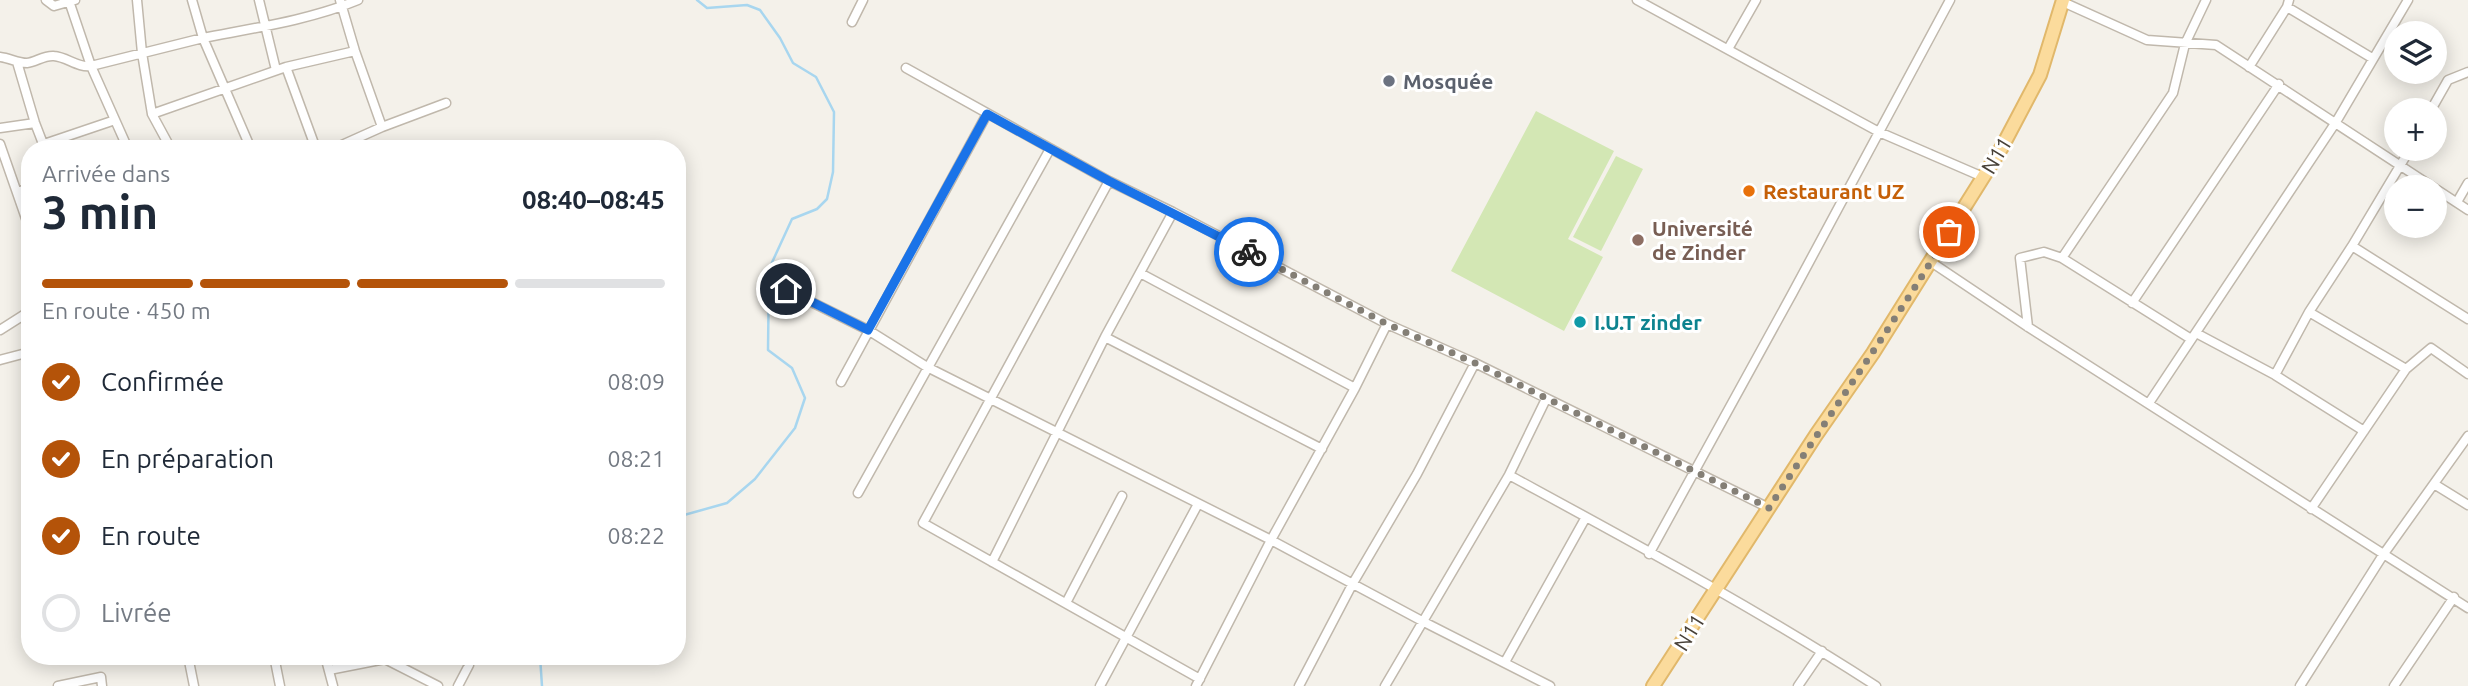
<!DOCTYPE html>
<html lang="fr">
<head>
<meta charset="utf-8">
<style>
	:root { --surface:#fff; --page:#f6f6f7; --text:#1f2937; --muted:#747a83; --line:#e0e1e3; --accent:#b45309 }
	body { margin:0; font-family:Ubuntu,sans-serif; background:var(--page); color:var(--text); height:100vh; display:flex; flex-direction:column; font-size:26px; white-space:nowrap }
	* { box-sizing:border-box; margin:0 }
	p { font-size:23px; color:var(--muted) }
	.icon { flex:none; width:38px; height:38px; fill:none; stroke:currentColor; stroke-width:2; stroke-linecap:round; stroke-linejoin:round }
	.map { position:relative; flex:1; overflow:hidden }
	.panel { position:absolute; left:21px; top:140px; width:665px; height:525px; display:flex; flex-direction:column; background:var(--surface); border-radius:28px; box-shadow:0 4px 18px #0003 }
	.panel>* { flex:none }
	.tools { position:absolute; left:2384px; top:21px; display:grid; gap:14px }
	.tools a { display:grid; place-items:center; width:63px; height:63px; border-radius:50%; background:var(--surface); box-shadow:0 4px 18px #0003; font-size:35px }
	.pin { position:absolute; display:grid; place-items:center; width:60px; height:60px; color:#fff; margin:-30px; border:4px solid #fff; border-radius:50%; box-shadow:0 2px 7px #0007 }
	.courier { position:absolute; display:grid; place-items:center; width:70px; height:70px; margin:-35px; border:5px solid #1a73e8; border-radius:50%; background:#fff; color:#222; box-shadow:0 2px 9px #0007 }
	.headline em { font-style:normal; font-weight:700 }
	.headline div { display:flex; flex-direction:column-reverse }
	.headline { display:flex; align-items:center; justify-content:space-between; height:119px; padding:0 21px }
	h1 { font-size:46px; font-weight:700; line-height:52px }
	.bar { display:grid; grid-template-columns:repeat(4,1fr); gap:10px 7px; align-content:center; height:84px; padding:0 21px }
	.bar i { height:9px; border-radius:5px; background:var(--line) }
	.bar .selected { background:var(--accent) }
	.bar p { grid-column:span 4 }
	ol { padding:0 21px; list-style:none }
	li { display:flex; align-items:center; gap:21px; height:77px }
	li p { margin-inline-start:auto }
	li .icon { padding:7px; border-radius:50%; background:var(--accent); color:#fff; stroke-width:4 }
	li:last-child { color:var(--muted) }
	li i { width:38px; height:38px; border:4px solid var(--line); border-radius:50% }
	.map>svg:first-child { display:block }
	.green { fill:#d3e7b4 }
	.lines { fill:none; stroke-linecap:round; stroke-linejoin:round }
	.stream { stroke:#a8d6ef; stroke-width:2.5 }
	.street-casing { stroke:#c0b8ac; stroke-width:11 }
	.primary-casing { stroke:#e1b86b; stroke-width:16 }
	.street { stroke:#fff; stroke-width:8 }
	.primary { stroke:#fbdb9c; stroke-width:12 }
	.done { stroke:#847f76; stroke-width:7; stroke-dasharray:0 12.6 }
	.route { stroke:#1a73e8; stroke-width:9 }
	.worship-dot { fill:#6b7280; stroke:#fff; stroke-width:2.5 }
	.food-dot { fill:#e8710a; stroke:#fff; stroke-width:2.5 }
	.education-dot { fill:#8d6e63; stroke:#fff; stroke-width:2.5 }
	.culture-dot { fill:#0f9aa8; stroke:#fff; stroke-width:2.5 }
	.labels { text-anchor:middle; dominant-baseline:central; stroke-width:6; stroke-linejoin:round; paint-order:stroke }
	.worship-label { font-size:21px; font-weight:bold; fill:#5b616d; stroke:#fff; text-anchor:start }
	.street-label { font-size:21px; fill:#484138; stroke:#fff }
	.food-label { font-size:21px; font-weight:bold; fill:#c56008; stroke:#fff; text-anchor:start }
	.education-label { font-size:21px; font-weight:bold; fill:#785e54; stroke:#fff; text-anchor:start }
	.culture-label { font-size:21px; font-weight:bold; fill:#0d838f; stroke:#fff; text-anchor:start }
</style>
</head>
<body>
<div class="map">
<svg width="2468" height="686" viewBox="0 0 2468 686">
	<rect width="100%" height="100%" fill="#f4f1ea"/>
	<path class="green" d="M1536,111L1614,151L1568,239L1603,257L1564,331L1451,271Z
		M1616,156L1643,169L1601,251L1573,237Z"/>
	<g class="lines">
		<path class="stream" d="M677,517L727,503L755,479L795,428L805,398L792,368L768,350L769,269L792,219L817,209L827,199L833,172L834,112L816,77L793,63L780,38L760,10L747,5L707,8L697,0
			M540,656L542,686"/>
		<g class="street-casing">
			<path id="street" d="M46,0L54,6L75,0
				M137,0L142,53L152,114L171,149
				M192,0L203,38C254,28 310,20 358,0
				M259,0L276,70
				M340,0L355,51L382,127
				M1637,0L1879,132L1983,177
				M2063,2L2147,40L2216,45L2468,210
				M2287,7L2372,58
				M852,22L863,0
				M1728,49L1756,0
				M0,57C10,58 17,63 27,63C36,62 44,55 54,56C67,57 78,68 91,66L69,1
				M17,62L35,123L45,149
				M286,67L316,149
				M2249,67L2287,7L2289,0
				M906,68L1109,181L1173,212L1387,324L1475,363L1769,508
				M2431,110L2448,80L2468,72
				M152,114L286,67L355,51
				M0,128L35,123
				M0,144L30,230
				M44,144L115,120
				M128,149L91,66L203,38L251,149
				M333,149L382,127L446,103
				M1109,181L923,523L1200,679
				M17,192L30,188
				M2457,202L2468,183
				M2352,246L2468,319
				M2062,258L2173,93L2185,44L2206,0
				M1931,262L2028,327L2468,608
				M1140,273L1355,388
				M785,289L868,330L927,367L1271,540L1422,621L1550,686
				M2132,303L2279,84
				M2309,312L2406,369L2431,348L2468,374
				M2028,327L2020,258L2044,252L2062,258L2191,339
				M0,330L30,311
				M2196,333L2275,375L2364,431
				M1105,337L1322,449
				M0,360L30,352
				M2275,375L2309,312L2352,246L2410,149
				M841,382L987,114
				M2149,403L2336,122L2408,0
				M1509,475C1632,542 1757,609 1876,686
				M2434,484L2468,505
				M858,493L1050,149
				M2311,509L2406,369
				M1649,554L1792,294L1950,0
				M992,562L1105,337L1173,212
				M1066,603L1122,496
				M188,656L194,686
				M274,656L280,686
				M325,656L333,686
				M1505,662L1586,517
				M329,670L385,659L438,686
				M58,686L101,677L102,686
				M458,686L469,665L464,656
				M1100,686L1198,504
				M1196,686L1271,540L1355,388L1387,324
				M1299,686L1353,583L1417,474L1475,363
				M1385,686L1509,475L1546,399
				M1798,686L1822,651
				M2300,686L2383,555L2468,436
				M2394,686L2454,597"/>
		</g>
		<g class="primary-casing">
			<path id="primary" d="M1653,686L1816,435L1873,353L2002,147L2040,75L2063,0"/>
		</g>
		<use href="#street" class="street"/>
		<use href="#primary" class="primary"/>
	</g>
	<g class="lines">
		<path class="done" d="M1249,252L1387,324L1475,363L1769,508C1828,416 1893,326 1949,232"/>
		<path class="route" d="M786,289L868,330L987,114L1109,181L1249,252"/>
	</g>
	<circle class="worship-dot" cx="1389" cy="81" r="7"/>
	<circle class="food-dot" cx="1749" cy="191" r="7"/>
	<circle class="education-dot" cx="1638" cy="240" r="7"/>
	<circle class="culture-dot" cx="1580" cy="322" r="7"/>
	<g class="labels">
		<g class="worship-label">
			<text x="1403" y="81">Mosquée</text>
		</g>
		<g class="street-label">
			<text transform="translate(1996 155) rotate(-59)">N11</text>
			<text transform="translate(1689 632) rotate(-58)">N11</text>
		</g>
		<g class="food-label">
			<text x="1763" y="191">Restaurant UZ</text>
		</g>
		<g class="education-label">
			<text x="1652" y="228">Université<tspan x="1652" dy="24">de Zinder</tspan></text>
		</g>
		<g class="culture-label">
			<text x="1594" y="322">I.U.T zinder</text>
		</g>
	</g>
</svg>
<div class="tools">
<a><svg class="icon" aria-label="layers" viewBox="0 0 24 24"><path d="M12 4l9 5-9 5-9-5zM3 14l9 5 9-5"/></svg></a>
<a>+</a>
<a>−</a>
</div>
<div class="pin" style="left:1949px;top:232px;background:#ea580c"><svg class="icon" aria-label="bag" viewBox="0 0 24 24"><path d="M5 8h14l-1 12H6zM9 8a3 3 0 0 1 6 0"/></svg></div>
<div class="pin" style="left:786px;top:289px;background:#1f2937"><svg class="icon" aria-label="home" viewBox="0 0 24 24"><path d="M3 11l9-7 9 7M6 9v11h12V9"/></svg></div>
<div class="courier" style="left:1249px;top:252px"><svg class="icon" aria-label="bike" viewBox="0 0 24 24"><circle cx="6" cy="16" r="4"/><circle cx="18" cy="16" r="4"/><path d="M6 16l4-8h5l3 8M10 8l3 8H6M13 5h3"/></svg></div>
<section class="panel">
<div class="headline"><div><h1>3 min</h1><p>Arrivée dans</p></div><em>08:40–08:45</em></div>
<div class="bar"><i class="selected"></i><i class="selected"></i><i class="selected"></i><i></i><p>En route · 450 m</p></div>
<ol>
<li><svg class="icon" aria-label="check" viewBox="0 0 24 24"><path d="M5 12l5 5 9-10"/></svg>Confirmée<p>08:09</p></li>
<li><svg class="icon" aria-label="check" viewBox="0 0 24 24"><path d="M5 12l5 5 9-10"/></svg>En préparation<p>08:21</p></li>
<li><svg class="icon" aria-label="check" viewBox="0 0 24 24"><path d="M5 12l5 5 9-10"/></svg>En route<p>08:22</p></li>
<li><i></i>Livrée</li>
</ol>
</section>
</div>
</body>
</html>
